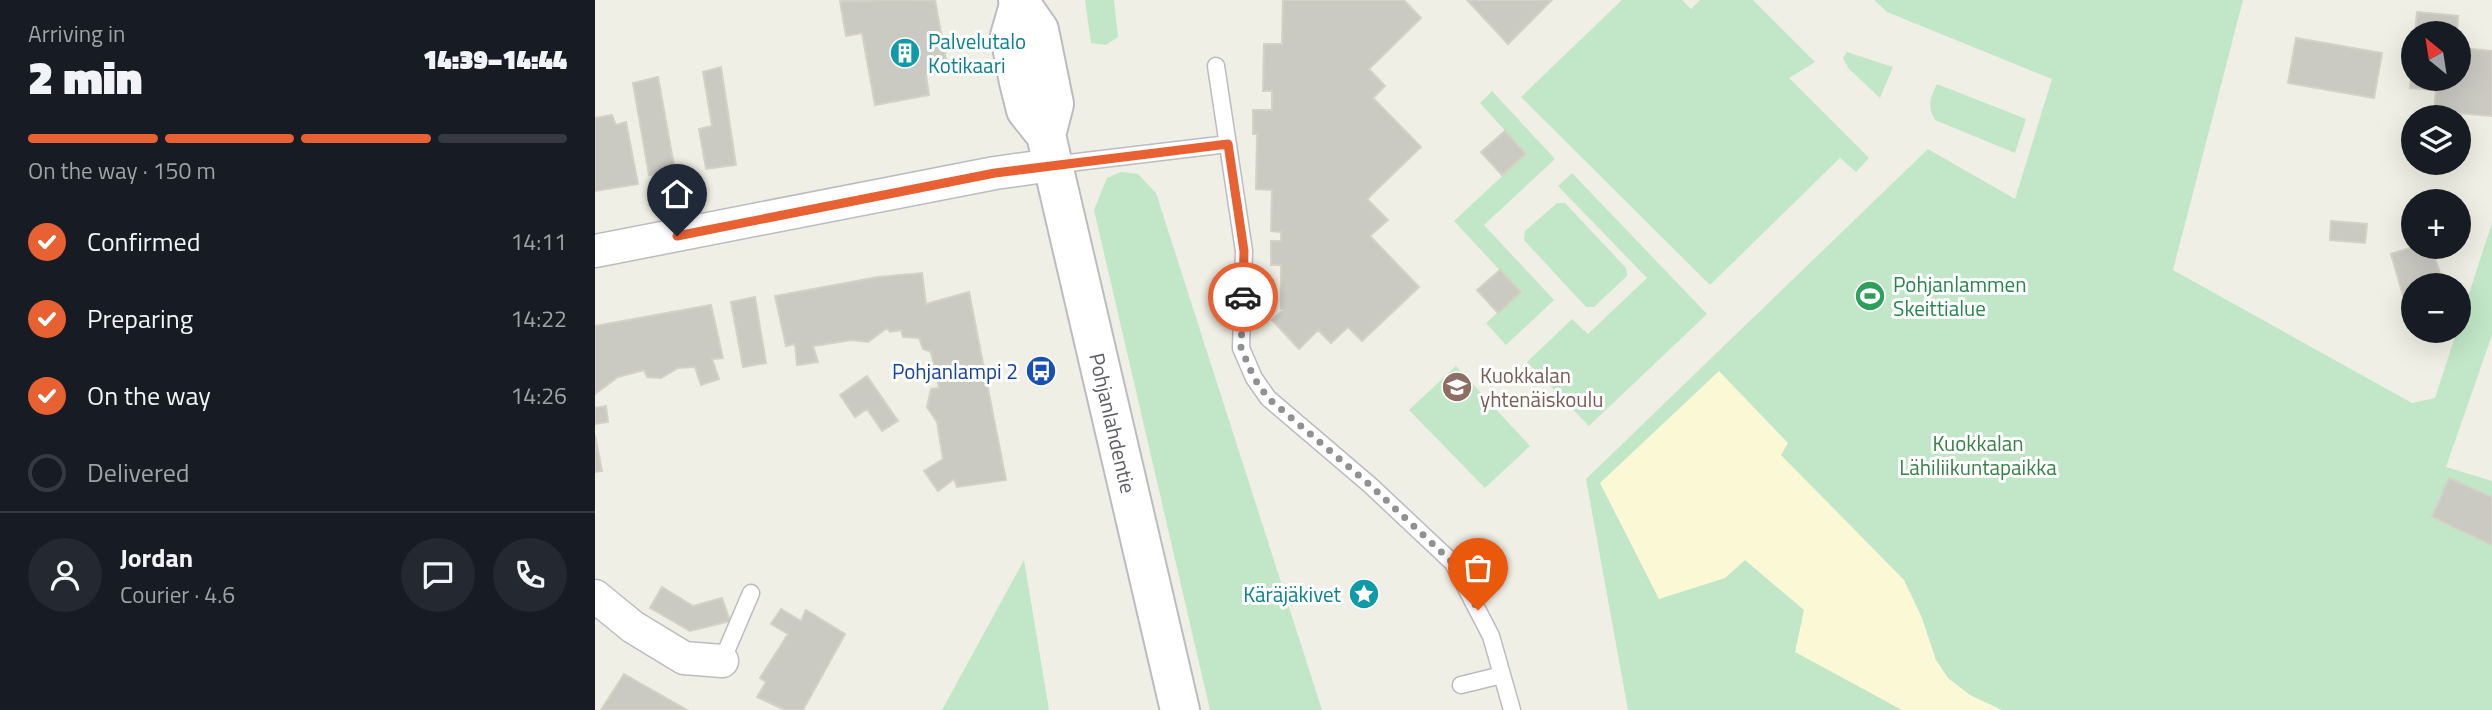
<!DOCTYPE html>
<html lang="en">
<head>
<meta charset="utf-8">
<style>
	:root { --surface:#171b24; --page:#242831; --text:#f1f3f6; --muted:#9ea1a6; --line:#363941; --accent:#e76133 }
	body { margin:0; font-family:"Titillium Web",sans-serif; background:var(--page); color:var(--text); height:100vh; display:flex; flex-direction:column; font-size:26px; white-space:nowrap }
	* { box-sizing:border-box; margin:0 }
	p { font-size:23px; color:var(--muted) }
	.icon { flex:none; width:38px; height:38px; fill:none; stroke:currentColor; stroke-width:2; stroke-linecap:round; stroke-linejoin:round }
	.map { position:relative; flex:1; overflow:hidden }
	.side { display:flex; flex-direction:column; background:var(--surface); width:595px }
	.side>* { flex:none }
	.needle { width:46px; rotate:330deg }
	.buttons { position:absolute; left:1806px; top:21px; display:grid; gap:14px }
	.buttons a { display:grid; place-items:center; width:70px; height:70px; border-radius:50%; background:var(--surface); box-shadow:0 7px 28px #0002; font-size:35px }
	.pin { position:absolute; display:grid; place-items:center; width:60px; height:60px; color:#fff; margin:-72px -30px; border-radius:50% 50% 50% 0; rotate:-45deg; box-shadow:0 0 7px #0007 }
	.pin .icon { rotate:45deg }
	.courier { position:absolute; display:grid; place-items:center; width:70px; height:70px; margin:-35px; border:5px solid #e76133; border-radius:50%; background:#fff; color:#222; box-shadow:0 2px 9px #0007 }
	.head em { font-style:normal; font-weight:800 }
	.head div { display:flex; flex-direction:column-reverse }
	.head { display:flex; align-items:center; justify-content:space-between; height:119px; padding:0 28px }
	h1 { font-size:46px; font-weight:800; line-height:52px }
	.bar { display:grid; grid-template-columns:repeat(4,1fr); gap:10px 7px; align-content:center; height:84px; padding:0 28px }
	.bar i { height:9px; border-radius:5px; background:var(--line) }
	.bar .active { background:var(--accent) }
	.bar p { grid-column:span 4 }
	.line { display:flex; align-items:center; gap:18px; padding:0 28px; border-top:2px solid var(--line) }
	.line div { flex:1 }
	.round { display:grid; place-items:center; flex:none; width:74px; height:74px; border-radius:37px; background:var(--page) }
	ol { padding:0 28px; list-style:none }
	li { display:flex; align-items:center; gap:21px; height:77px }
	li p { margin-inline-start:auto }
	li .icon { padding:7px; border-radius:50%; background:var(--accent); color:#fff; stroke-width:4 }
	li:last-child { color:var(--muted) }
	li i { width:38px; height:38px; border:4px solid var(--line); border-radius:50% }
	main { display:flex; flex:1; min-height:0 }
	.map>svg:first-child { display:block }
	.green { fill:#c2e6c8 }
	.sand { fill:#faf8d5 }
	.building { fill:#cac9c2; stroke:#d4d2c4; stroke-width:2 }
	.lines { fill:none; stroke-linecap:round; stroke-linejoin:round }
	.lane-casing { stroke:#babcc1; stroke-width:19 }
	.street-casing { stroke:#babcc1; stroke-width:35 }
	.secondary-casing { stroke:#bbbcc3; stroke-width:42 }
	.lane { stroke:#fff; stroke-width:16 }
	.street { stroke:#fff; stroke-width:32 }
	.secondary { stroke:#fff; stroke-width:38 }
	.done { stroke:#909192; stroke-width:7; stroke-dasharray:0 12.6 }
	.route { stroke:#e76133; stroke-width:9 }
	.labels { text-anchor:middle; dominant-baseline:central; stroke-width:6; stroke-linejoin:round; paint-order:stroke }
	.culture-label { font-size:21px; fill:#0d838f; stroke:#fff; text-anchor:start }
	.leisure-label { font-size:21px; fill:#27864d; stroke:#fff; text-anchor:start }
	.transit-label { font-size:21px; fill:#164399; stroke:#fff; text-anchor:end }
	.education-label { font-size:21px; fill:#785e54; stroke:#fff; text-anchor:start }
	.street-label { font-size:21px; fill:#5d5f65; stroke:#fff }
	.park-label { font-size:21px; fill:#368347; stroke:#fff }
</style>
</head>
<body>
<main>
<section class="side">
<div class="head"><div><h1>2 min</h1><p>Arriving in</p></div><em>14:39–14:44</em></div>
<div class="bar"><i class="active"></i><i class="active"></i><i class="active"></i><i></i><p>On the way · 150 m</p></div>
<ol>
<li><svg class="icon" aria-label="check" viewBox="0 0 24 24"><path d="M5 12l5 5 9-10"/></svg>Confirmed<p>14:11</p></li>
<li><svg class="icon" aria-label="check" viewBox="0 0 24 24"><path d="M5 12l5 5 9-10"/></svg>Preparing<p>14:22</p></li>
<li><svg class="icon" aria-label="check" viewBox="0 0 24 24"><path d="M5 12l5 5 9-10"/></svg>On the way<p>14:26</p></li>
<li><i></i>Delivered</li>
</ol>
<div class="line" style="height:126px"><a class="round"><svg class="icon" aria-label="person" viewBox="0 0 24 24"><circle cx="12" cy="8" r="4"/><path d="M4 21q1-7 8-7t8 7"/></svg></a><div><b>Jordan</b><p>Courier · 4.6</p></div><a class="round"><svg class="icon" aria-label="chat" viewBox="0 0 24 24"><path d="M4 5h16v11H9l-5 4z"/></svg></a><a class="round"><svg class="icon" aria-label="phone" viewBox="0 0 24 24"><path d="M5 4h4l2 5-3 2q2 4 5 5l2-3 5 2v4C11 20 4 13 5 4z"/></svg></a></div>
</section>
<div class="map">
<svg width="1897" height="710" viewBox="0 0 1897 710">
	<rect width="100%" height="100%" fill="#efefe5"/>
	<path class="green" d="M490,0H519L523,37L511,45L496,43Z
		M1027,0H1087L1096,9L1105,0H1158L1220,62L1194,78L1274,158L1261,172L1245,158L1115,285L926,97Z
		M1279,0H1648L1578,270L1817,403L1840,398L1897,223V335L1851,467L1897,481V710H1033L991,479L1333,149L1420,199L1457,79L1292,12Z
		M1252,52L1298,67L1285,98L1253,68L1248,58Z
		M1342,84L1431,119L1420,153L1340,120C1332,106 1335,98 1342,84Z
		M897,91L960,159L889,225L959,300L911,345L891,323L925,292L859,221L931,154L885,103Z
		M526,172L543,174L561,193L727,710H615L499,210L512,178Z
		M977,173L1112,314L994,426L932,362L977,319L993,334L1052,278L963,186Z
		M962,203H970L1031,268L1032,276L999,307H991L929,240L930,231Z
		M861,366L935,446L890,488L814,410Z
		M429,560L454,710H346H347Z"/>
	<path class="sand" d="M1124,371L1193,443L1186,455L1309,580L1327,618L1341,660L1353,678L1375,695L1407,710H1307L1200,652L1209,610L1150,560L1130,578L1064,599L1005,483Z"/>
	<path class="building" d="M340,0L353,71L331,75L334,95L280,105L267,33L251,36L245,1Z
		M688,0H809L826,18L774,69L790,86L778,98L826,147L772,199L793,220L775,236L824,287L767,341L753,327L736,343L723,330L704,349L677,320L688,310L686,309V265H676V241H686V232L676,231L677,190L661,189L662,134H658V110H677V91H668L669,44H687Z
		M872,0H957L913,44Z
		M1822,12L1863,16L1862,33H1820Z
		M1701,38L1787,53L1779,98L1693,83Z
		M1864,48L1897,51V116L1839,111L1841,90L1815,88L1818,54V79H1864Z
		M126,67L141,165L111,169L104,129L117,126L108,72Z
		M63,77L80,171L54,175L38,83Z
		M17,115L21,125L31,122L43,184L0,191V118Z
		M910,131L931,154L907,175L886,152Z
		M1736,221L1772,224L1770,243L1735,240Z
		M1818,247H1836L1849,285H1818V296L1809,299L1796,254Z
		M905,270L926,292L903,313L882,290Z
		M327,273L331,304L374,292L411,480L362,487L359,479L343,491L329,471L348,459L342,422L332,407L336,389L344,388L336,352L328,349L324,338L308,337L306,330L295,332L292,328L273,342L257,340L218,346L223,362L202,365L200,344L191,346L180,296L283,277Z
		M160,297L171,363L148,367L136,302Z
		M116,305L128,358L117,359L124,379L106,385L100,367L83,368L66,378L52,377L49,370L23,377L0,394V326Z
		M272,376L303,421L287,431L272,409L260,417L245,395Z
		M11,406L13,422L0,424V408Z
		M0,435L7,471L0,472Z
		M1854,478L1897,497V545L1837,517Z
		M67,587L98,606L127,598L135,621L95,631L55,608Z
		M186,609L206,621L211,610L250,634L208,710H190L162,697L171,682L165,678L193,634L176,624Z
		M29,674L92,710H6Z"/>
	<g class="lines">
		<g class="lane-casing">
			<path id="lane" d="M621,66L649,251L646,348L659,378L673,398L775,485L858,563L896,636L917,710
				M457,165L633,144
				M127,661L156,593
				M866,685L907,675"/>
		</g>
		<g class="street-casing">
			<path id="street" d="M0,251L400,173L457,165
				M0,596L38,627L89,658L127,661"/>
		</g>
		<g class="secondary-casing">
			<path id="secondary" d="M423,0L444,30L459,104L451,135
				M424,5L415,36L424,82L431,110L451,135L585,710"/>
		</g>
		<use href="#lane" class="lane"/>
		<use href="#street" class="street"/>
		<use href="#secondary" class="secondary"/>
	</g>
	<g class="lines">
		<path class="done" d="M648,297L646,348L659,378L673,398L775,485L858,563L883,610"/>
		<path class="route" d="M82,236L400,173L633,144L649,251L648,297"/>
	</g>
	<defs>
		<g id="building-disc" transform="scale(1.575)"><circle r="9.5" fill="#0f9aa8" stroke="#fff"/><path d="M-4-6H4V6H1V3H-1V6H-4ZM-2.5-4.3h1.7v1.8h-1.7ZM.8-4.3h1.7v1.8H.8ZM-2.5-1h1.7V.8h-1.7ZM.8-1h1.7V.8H.8Z" fill="#fff"/></g>
		<g id="stadium-disc" transform="scale(1.575)"><circle r="9.5" fill="#2e9e5b" stroke="#fff"/><path d="M0-5a6.5 5 0 1 0 0 10a6.5 5 0 1 0 0-10ZM-3.5-1.8h7v3.6h-7Z" fill="#fff"/></g>
		<g id="bus-disc" transform="scale(1.575)"><circle r="9.5" fill="#1a4fb4" stroke="#fff"/><path d="M-5-6H5V4H4V6H2V4H-2V6H-4V4H-5ZM-3.5-4V0h7V-4ZM-3.5 1.2v1.5H-2V1.2ZM2 1.2v1.5H3.5V1.2Z" fill="#fff"/></g>
		<g id="school-disc" transform="scale(1.575)"><circle r="9.5" fill="#8d6e63" stroke="#fff"/><path d="M0-5L7-2L0 1L-7-2ZM-4 1L0 2.5L4 1V4Q0 6-4 4Z" fill="#fff"/></g>
		<g id="sight-disc" transform="scale(1.575)"><circle r="9.5" fill="#0f9aa8" stroke="#fff"/><path d="M0-6L1.8-2.2L6-1.7L2.9 1.2L3.7 5.4L0 3.3L-3.7 5.4L-2.9 1.2L-6-1.7L-1.8-2.2Z" fill="#fff"/></g>
	</defs>
	<g fill-rule="evenodd">
		<use href="#building-disc" x="310" y="53"/>
		<use href="#stadium-disc" x="1275" y="296"/>
		<use href="#bus-disc" x="446" y="371"/>
		<use href="#school-disc" x="862" y="387"/>
		<use href="#sight-disc" x="769" y="594"/>
	</g>
	<g class="labels">
		<g class="culture-label">
			<text x="333" y="41">Palvelutalo<tspan x="333" dy="24">Kotikaari</tspan></text>
			<text x="746" y="594" text-anchor="end">Käräjäkivet</text>
		</g>
		<g class="leisure-label">
			<text x="1298" y="284">Pohjanlammen<tspan x="1298" dy="24">Skeittialue</tspan></text>
		</g>
		<g class="transit-label">
			<text x="423" y="371">Pohjanlampi 2</text>
		</g>
		<g class="education-label">
			<text x="885" y="375">Kuokkalan<tspan x="885" dy="24">yhtenäiskoulu</tspan></text>
		</g>
		<g class="street-label">
			<text transform="translate(518 423) rotate(77)">Pohjanlahdentie</text>
		</g>
		<g class="park-label">
			<text x="1383" y="443">Kuokkalan<tspan x="1383" dy="24">Lähiliikuntapaikka</tspan></text>
		</g>
	</g>
</svg>
<div class="buttons">
<a><svg class="needle" viewBox="-14 -14 28 28"><path d="M0-13l5 13h-10z" fill="#e53935"/><path d="M0 13l5-13h-10z" fill="#9ea1a6"/></svg></a>
<a><svg class="icon" aria-label="layers" viewBox="0 0 24 24"><path d="M12 4l9 5-9 5-9-5zM3 14l9 5 9-5"/></svg></a>
<a>+</a>
<a>−</a>
</div>
<div class="pin" style="left:883px;top:610px;background:#ea580c"><svg class="icon" aria-label="bag" viewBox="0 0 24 24"><path d="M5 8h14l-1 12H6zM9 8a3 3 0 0 1 6 0"/></svg></div>
<div class="pin" style="left:82px;top:236px;background:#1f2937"><svg class="icon" aria-label="home" viewBox="0 0 24 24"><path d="M3 11l9-7 9 7M6 9v11h12V9"/></svg></div>
<div class="courier" style="left:648px;top:297px"><svg class="icon" aria-label="car" viewBox="0 0 24 24"><path d="M5 17H2v-5l4-1 3-4h7l3 4 3 1v5h-3M9 17h6M6 11h13"/><circle cx="7" cy="17" r="2"/><circle cx="17" cy="17" r="2"/></svg></div>
</div>
</main>
</body>
</html>
